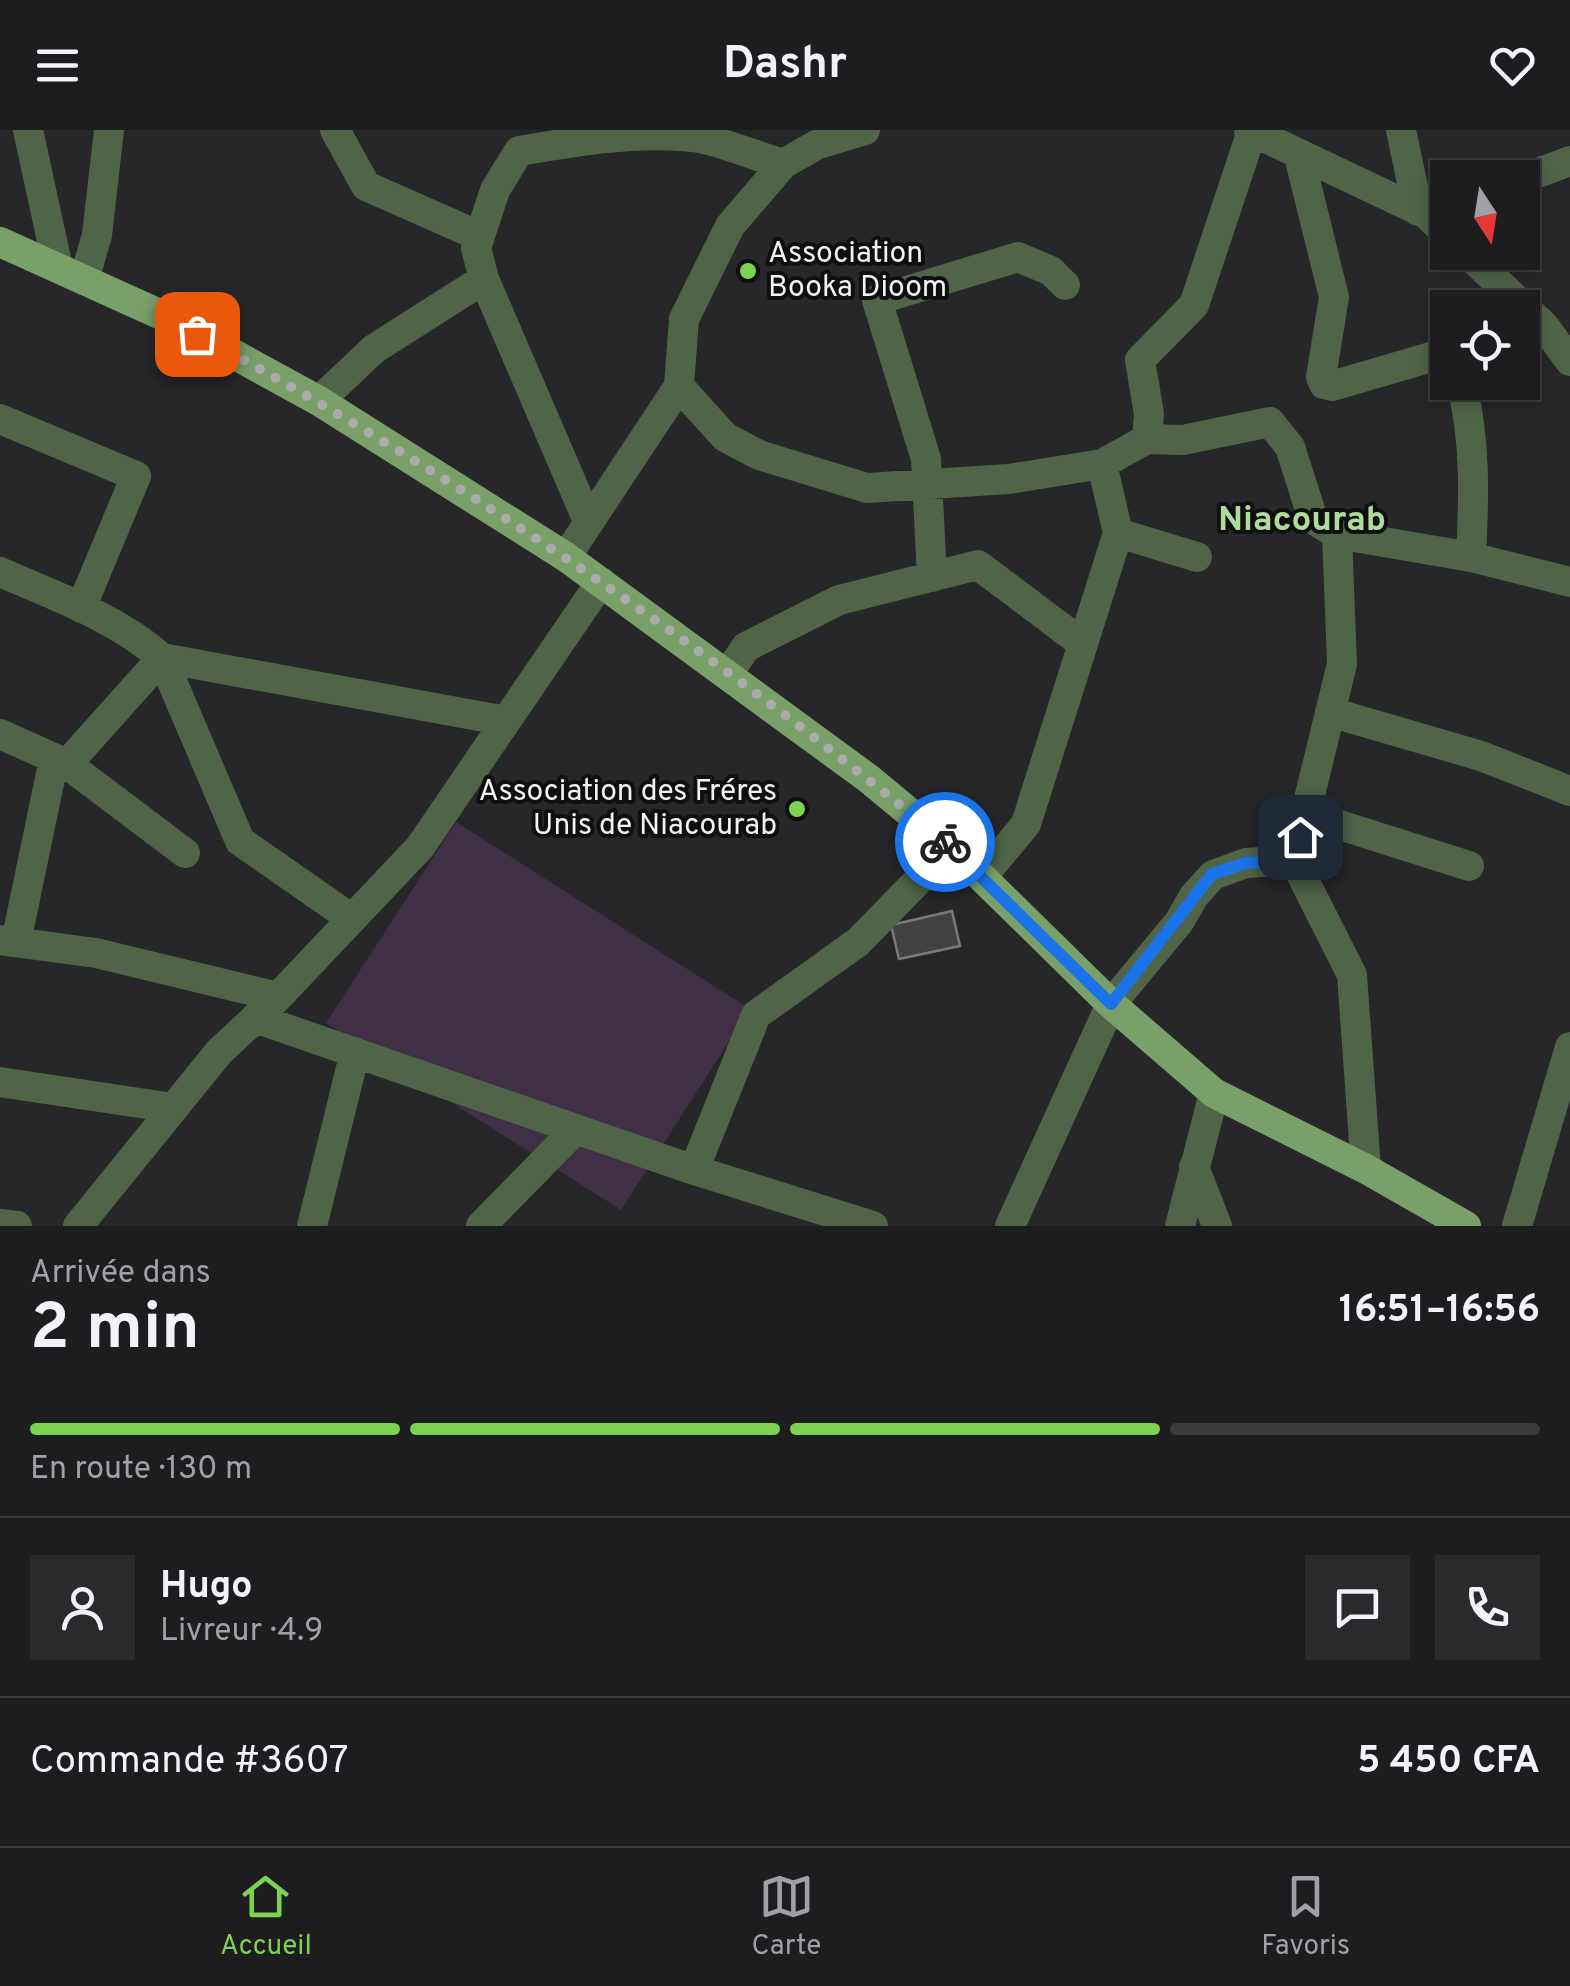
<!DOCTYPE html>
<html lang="fr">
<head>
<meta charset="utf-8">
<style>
	:root { --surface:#1d1c1e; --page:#2a292b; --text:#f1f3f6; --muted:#a0a1a4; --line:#3b3a3c; --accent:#7dd153 }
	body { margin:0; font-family:Overpass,sans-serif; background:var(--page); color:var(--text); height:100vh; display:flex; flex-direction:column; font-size:38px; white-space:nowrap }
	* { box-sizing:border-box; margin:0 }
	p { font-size:32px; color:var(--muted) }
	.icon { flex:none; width:55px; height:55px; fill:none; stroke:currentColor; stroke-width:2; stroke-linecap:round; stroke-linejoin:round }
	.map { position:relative; height:1096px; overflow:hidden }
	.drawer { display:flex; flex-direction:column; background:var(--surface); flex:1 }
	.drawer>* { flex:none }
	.needle { width:65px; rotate:168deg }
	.tools { position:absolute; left:1430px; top:30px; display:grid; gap:20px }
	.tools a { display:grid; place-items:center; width:110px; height:110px; border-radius:0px; background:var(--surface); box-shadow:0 5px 15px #0003,0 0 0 2px var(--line); font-size:50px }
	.pin { position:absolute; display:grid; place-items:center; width:85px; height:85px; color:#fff; margin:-42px; border-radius:20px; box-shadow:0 5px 15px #0006 }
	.courier { position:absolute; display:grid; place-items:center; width:100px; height:100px; margin:-50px; border:8px solid #1a73e8; border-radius:50%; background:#fff; color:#222; box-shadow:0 2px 12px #0007 }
	.headline em { font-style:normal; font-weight:700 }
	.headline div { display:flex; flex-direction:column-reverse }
	.headline { display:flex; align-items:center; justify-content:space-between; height:170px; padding:0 30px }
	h1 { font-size:65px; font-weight:700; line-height:75px }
	.bar { display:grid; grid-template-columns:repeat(4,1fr); gap:15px 10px; align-content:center; height:120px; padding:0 30px }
	.bar i { height:12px; border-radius:8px; background:var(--line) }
	.bar .selected { background:var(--accent) }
	.bar p { grid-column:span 4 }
	.line { display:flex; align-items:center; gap:25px; padding:0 30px; border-top:2px solid var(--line) }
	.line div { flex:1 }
	.round { display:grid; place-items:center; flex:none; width:105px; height:105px; border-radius:0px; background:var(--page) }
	header { display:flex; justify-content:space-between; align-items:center; height:130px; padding:0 30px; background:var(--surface); font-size:45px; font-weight:700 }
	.menu { display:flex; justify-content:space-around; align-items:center; height:140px; border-top:2px solid var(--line); background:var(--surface); font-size:28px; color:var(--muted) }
	.menu a { display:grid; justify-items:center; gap:5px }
	.menu .selected { color:var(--accent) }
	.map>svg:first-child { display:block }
	.green { fill:#3f3045 }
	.building { fill:#434143; stroke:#7c797c; stroke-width:2.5 }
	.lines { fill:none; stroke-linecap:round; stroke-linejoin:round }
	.minor { stroke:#506448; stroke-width:30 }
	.major { stroke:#79a068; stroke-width:30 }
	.done { stroke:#acabac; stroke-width:10; stroke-dasharray:0 18 }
	.route { stroke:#1a73e8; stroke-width:12 }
	.poi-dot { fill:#7dd153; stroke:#100f10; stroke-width:4 }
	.labels { text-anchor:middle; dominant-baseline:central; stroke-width:8; stroke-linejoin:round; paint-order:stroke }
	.poi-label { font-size:30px; fill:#f3f2f3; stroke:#100f10; text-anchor:start }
	.quarter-label { font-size:35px; font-weight:bold; fill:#aedc9a; stroke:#100f10 }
</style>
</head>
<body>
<header><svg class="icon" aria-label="menu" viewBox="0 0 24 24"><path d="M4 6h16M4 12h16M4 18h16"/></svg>Dashr<svg class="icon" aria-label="heart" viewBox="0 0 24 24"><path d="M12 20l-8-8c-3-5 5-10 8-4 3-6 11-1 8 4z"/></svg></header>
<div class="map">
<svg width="1570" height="1096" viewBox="0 0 1570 1096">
	<rect width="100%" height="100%" fill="#272628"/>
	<path class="green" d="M456,692L750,879L621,1080L326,893Z"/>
	<path class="building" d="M952,781L960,816L899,829L891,795Z"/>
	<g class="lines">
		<path class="minor" d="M28,0L58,138
			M335,0L366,56L477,105
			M1249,0L1426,84L1448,105
			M1401,0L1418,81
			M1299,26L1334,167L1321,247L1324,254L1332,256L1448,222
			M1522,49L1570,31
			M1466,122L1544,196L1570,231
			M84,150L97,105L109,0
			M1461,252C1476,310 1474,368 1471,427
			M679,256L725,307L759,325L867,358L1009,349L1102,334L1147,309L1183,310L1270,292L1290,317L1313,389L1337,404L1471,427L1570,452
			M319,271L374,219L484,149
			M0,289L136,346L81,478
			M1147,309L1149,284L1140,230L1194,175L1251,4
			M588,391L484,149L476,118L495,60L519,21C578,11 640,0 700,8C728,14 756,26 783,34
			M1118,403L1197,427
			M1337,404L1342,534L1294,730L1352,845L1366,1039
			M566,427L679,256L684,189L730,96L783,34L818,14L865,0
			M0,442C55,466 117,488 162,528L240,711L352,789
			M932,447L926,329L877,170L1018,127L1051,141L1065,155
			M727,545L746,517L839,470L978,435L1083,514
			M1330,582L1481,626L1570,661
			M0,604L67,634L185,723
			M67,634L162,528L506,591
			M1305,684L1469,736
			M982,747L1026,694L1118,403L1102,334
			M0,810L96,823L278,867
			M16,812L54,629
			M255,888L694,1040L873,1096
			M0,952L173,978
			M1194,1037L1217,1096
			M694,1040L756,885L858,812L951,717
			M0,1094L17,1096
			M78,1096L219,922L278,867L420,717L601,452
			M312,1096L355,922
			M481,1096L576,999
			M1010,1096L1111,874L1179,792L1194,766L1213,745L1246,733L1294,730
			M1180,1096L1214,963
			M1517,1096L1570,917"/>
		<path class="major" d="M0,112L166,187L319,271L566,427L869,649L951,717L1111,874L1214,963L1366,1039L1466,1096"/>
	</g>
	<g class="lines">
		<path class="done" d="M197,204C461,348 713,520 945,712"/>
		<path class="route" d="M945,712L1111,874L1212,744L1246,733L1294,730L1300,707"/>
	</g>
	<g class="poi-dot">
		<circle cx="748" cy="141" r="10"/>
		<circle cx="797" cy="679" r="10"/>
	</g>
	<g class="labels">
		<g class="poi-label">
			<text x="768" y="124">Association<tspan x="768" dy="34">Booka Dioom</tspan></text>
			<text x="777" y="662" text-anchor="end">Association des Fréres<tspan x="777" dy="34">Unis de Niacourab</tspan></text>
		</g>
		<g class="quarter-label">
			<text x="1302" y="391">Niacourab</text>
		</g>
	</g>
</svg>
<div class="tools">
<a><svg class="needle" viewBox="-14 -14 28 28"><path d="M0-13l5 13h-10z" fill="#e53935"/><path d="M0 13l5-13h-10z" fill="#a0a1a4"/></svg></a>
<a><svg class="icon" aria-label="locate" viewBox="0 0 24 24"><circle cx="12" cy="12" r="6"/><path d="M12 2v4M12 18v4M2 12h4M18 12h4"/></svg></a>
</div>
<div class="pin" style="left:197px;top:204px;background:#ea580c"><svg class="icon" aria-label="bag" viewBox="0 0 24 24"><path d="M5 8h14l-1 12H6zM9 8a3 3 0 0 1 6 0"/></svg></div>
<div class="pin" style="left:1300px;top:707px;background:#1f2937"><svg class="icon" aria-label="home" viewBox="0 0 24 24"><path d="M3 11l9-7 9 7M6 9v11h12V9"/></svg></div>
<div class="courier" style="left:945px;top:712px"><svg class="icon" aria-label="bike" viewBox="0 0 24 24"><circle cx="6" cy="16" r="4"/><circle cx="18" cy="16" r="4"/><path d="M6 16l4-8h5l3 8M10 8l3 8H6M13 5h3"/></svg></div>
</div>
<section class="drawer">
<div class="headline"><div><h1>2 min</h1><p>Arrivée dans</p></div><em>16:51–16:56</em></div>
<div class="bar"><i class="selected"></i><i class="selected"></i><i class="selected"></i><i></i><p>En route · 130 m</p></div>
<div class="line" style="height:180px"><a class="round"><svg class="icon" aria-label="person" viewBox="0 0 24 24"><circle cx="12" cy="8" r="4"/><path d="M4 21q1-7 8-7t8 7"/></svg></a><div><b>Hugo</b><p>Livreur · 4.9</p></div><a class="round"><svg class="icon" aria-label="chat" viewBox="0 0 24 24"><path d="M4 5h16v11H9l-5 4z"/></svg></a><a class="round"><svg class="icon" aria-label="phone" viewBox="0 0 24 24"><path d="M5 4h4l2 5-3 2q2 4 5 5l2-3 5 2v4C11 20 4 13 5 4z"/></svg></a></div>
<div class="line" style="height:130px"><div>Commande #3607</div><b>5 450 CFA</b></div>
</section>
<nav class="menu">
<a class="selected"><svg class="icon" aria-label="home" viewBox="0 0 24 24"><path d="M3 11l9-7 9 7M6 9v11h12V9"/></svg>Accueil</a>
<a><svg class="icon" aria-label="map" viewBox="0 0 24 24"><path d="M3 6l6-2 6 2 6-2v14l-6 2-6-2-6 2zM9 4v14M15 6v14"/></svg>Carte</a>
<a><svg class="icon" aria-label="saved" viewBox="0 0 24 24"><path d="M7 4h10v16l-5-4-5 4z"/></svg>Favoris</a>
</nav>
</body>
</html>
